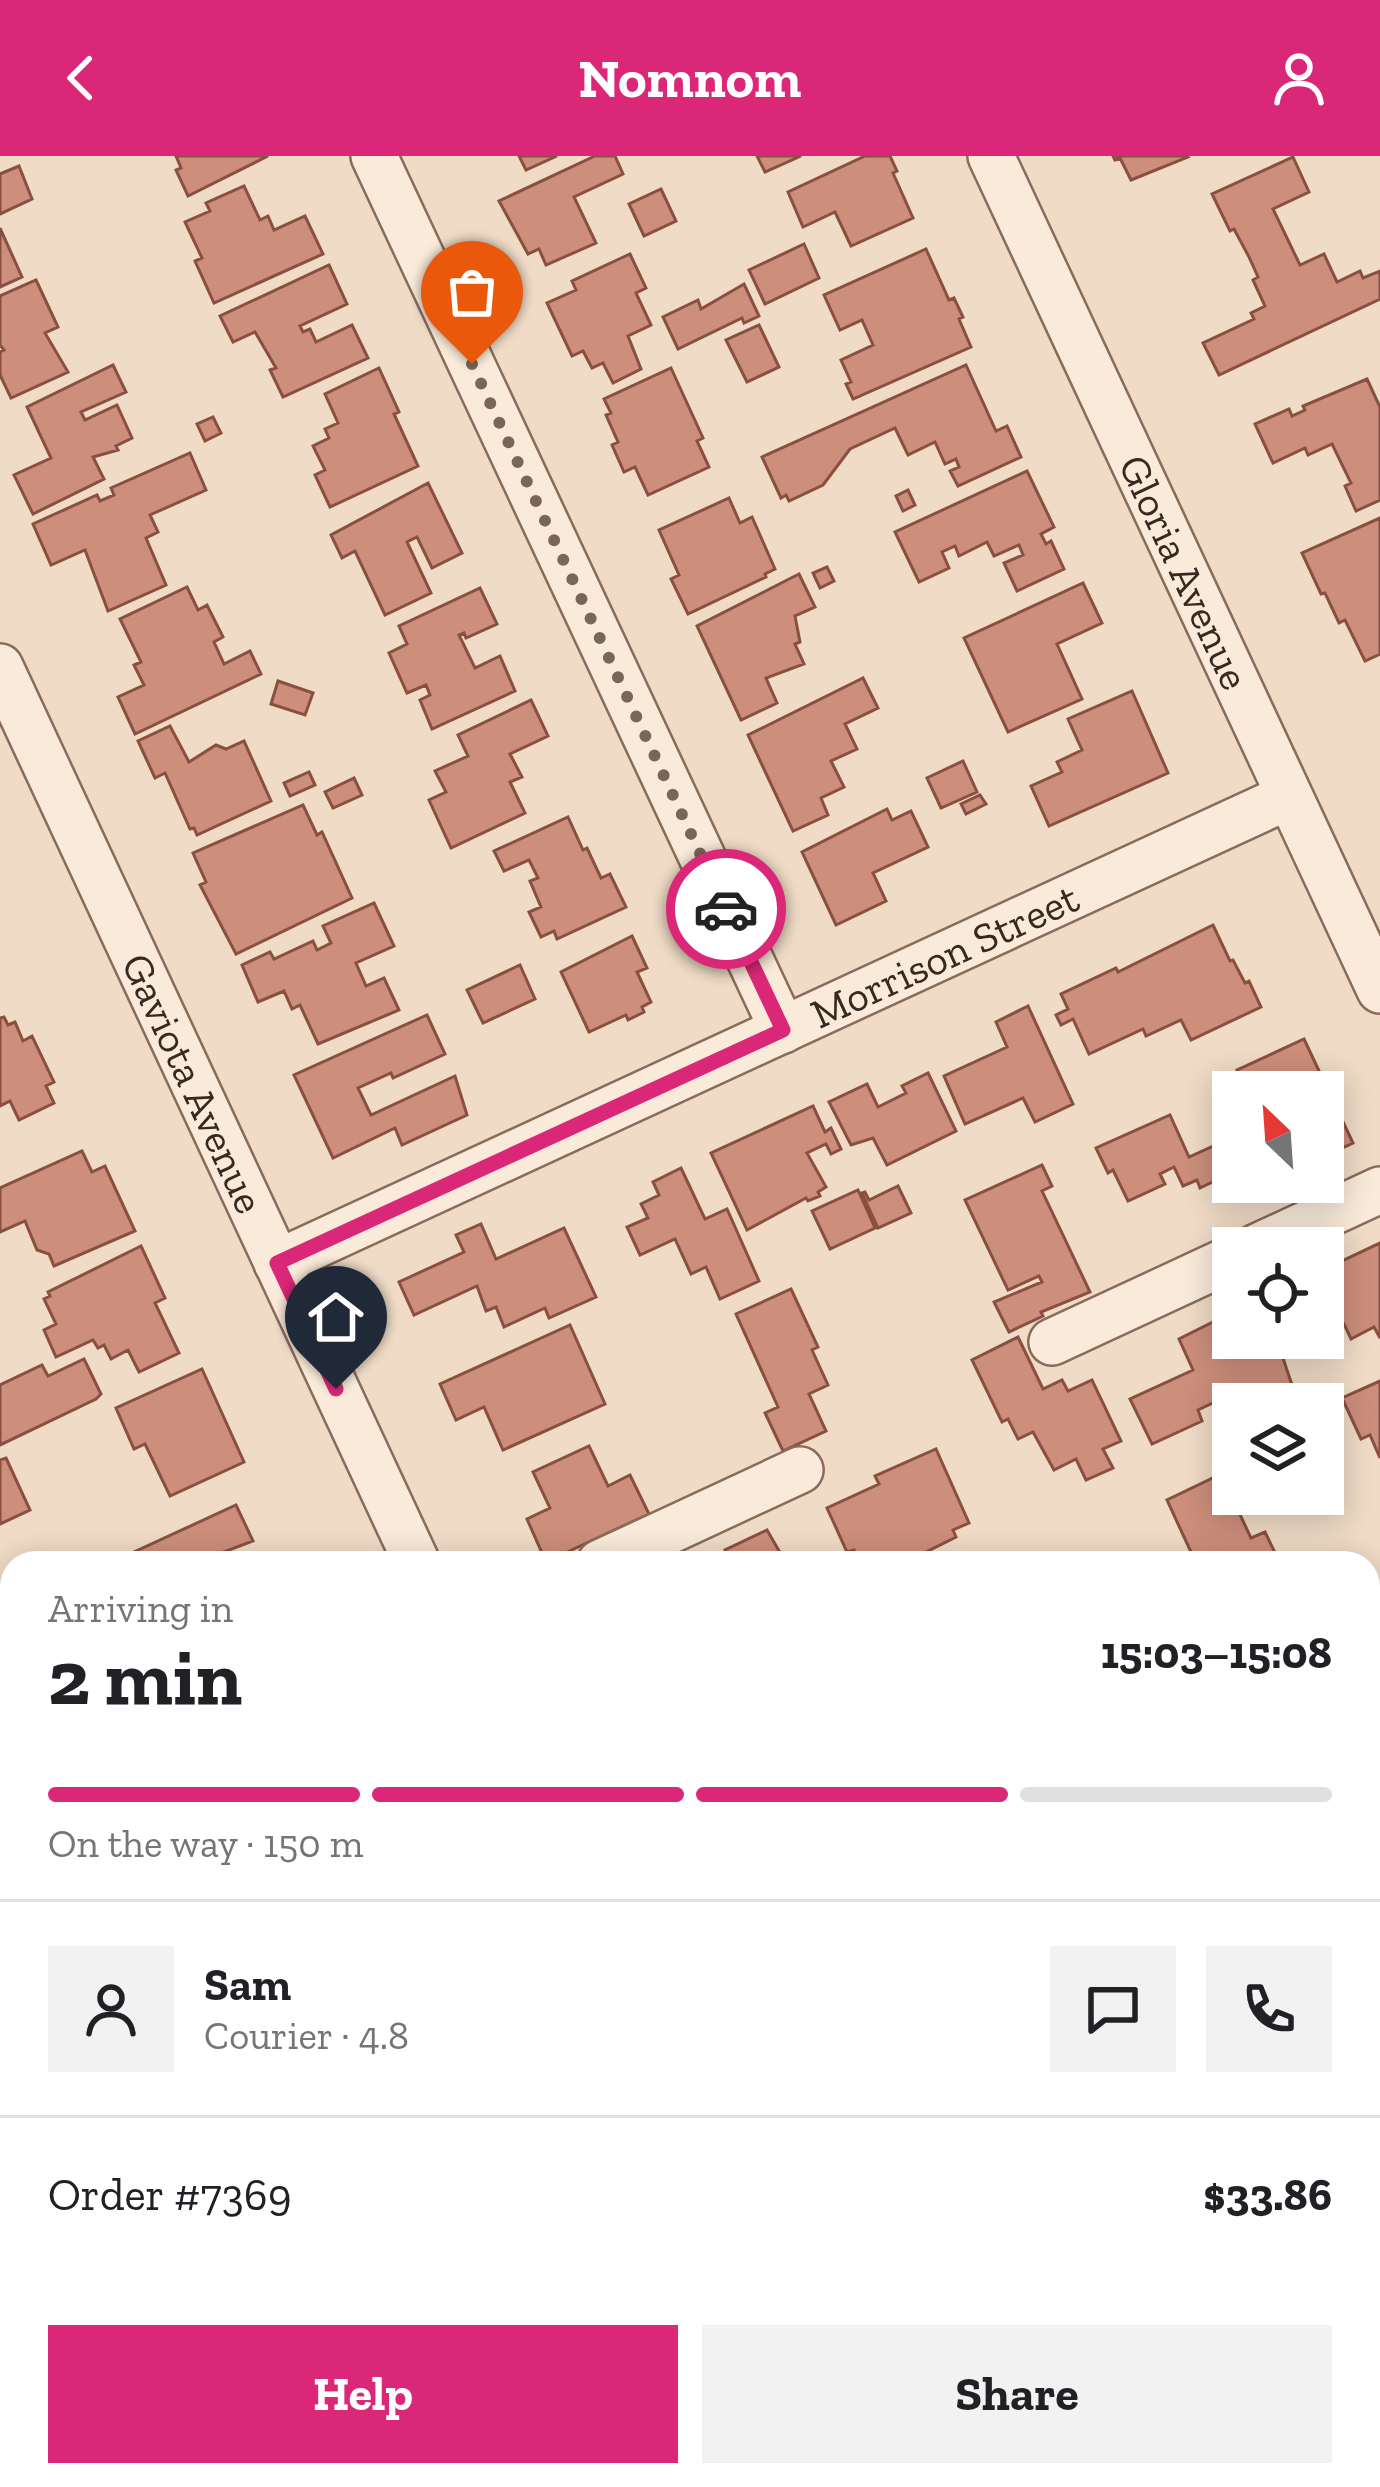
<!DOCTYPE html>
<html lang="en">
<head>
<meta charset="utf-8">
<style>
	:root { --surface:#fff; --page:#f2f2f2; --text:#202124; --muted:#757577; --line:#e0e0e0; --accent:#db2777 }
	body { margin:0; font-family:"Zilla Slab",serif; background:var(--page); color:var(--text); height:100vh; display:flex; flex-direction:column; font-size:45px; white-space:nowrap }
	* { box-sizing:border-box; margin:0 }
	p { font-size:39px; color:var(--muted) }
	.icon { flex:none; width:66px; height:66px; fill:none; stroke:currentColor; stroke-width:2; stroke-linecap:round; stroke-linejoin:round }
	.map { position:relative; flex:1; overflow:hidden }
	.sheet { position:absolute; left:0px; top:1395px; width:1380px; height:936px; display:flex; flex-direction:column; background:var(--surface); border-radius:36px 36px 0 0; box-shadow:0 6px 30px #0003 }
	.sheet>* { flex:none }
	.needle { width:78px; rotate:335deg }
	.buttons { position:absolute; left:1212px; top:915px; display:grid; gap:24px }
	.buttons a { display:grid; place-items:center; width:132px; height:132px; border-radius:0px; background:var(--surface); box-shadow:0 6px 30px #0003; font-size:60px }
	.pin { position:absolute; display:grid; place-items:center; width:102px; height:102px; color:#fff; margin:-123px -51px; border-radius:50% 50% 50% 0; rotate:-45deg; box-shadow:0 0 12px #0007 }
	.pin .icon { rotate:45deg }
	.courier { position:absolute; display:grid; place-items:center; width:120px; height:120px; margin:-60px; border:9px solid #db2777; border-radius:50%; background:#fff; color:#222; box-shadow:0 3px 15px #0007 }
	.summary em { font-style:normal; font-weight:800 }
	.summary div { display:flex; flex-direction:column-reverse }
	.summary { display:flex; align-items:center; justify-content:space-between; height:204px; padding:0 48px }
	h1 { font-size:78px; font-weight:800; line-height:90px }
	.bar { display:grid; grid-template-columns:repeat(4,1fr); gap:18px 12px; align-content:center; height:144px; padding:0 48px }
	.bar i { height:15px; border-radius:9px; background:var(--line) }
	.bar .on { background:var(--accent) }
	.bar p { grid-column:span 4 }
	.line { display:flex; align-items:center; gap:30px; padding:0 48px; border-top:3px solid var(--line) }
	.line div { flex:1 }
	.round { display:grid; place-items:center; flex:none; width:126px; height:126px; border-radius:0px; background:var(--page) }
	.primary-button { display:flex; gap:24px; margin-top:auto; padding:24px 48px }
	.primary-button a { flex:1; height:138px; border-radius:0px; background:var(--accent); color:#fff; font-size:48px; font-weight:800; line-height:138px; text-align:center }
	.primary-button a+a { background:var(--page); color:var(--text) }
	header { display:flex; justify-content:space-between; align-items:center; height:156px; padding:0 48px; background:var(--accent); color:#fff; font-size:54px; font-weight:800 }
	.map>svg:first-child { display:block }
	.building { fill:#cd8e7b; stroke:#895041; stroke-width:3 }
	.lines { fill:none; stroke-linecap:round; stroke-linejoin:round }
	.minor-casing { stroke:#8a6b5b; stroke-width:50 }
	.minor { stroke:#f9ead9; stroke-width:45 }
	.done { stroke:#796659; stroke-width:12; stroke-dasharray:0 21.6 }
	.route { stroke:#db2777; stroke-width:15 }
	.labels { text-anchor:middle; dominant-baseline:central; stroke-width:9; stroke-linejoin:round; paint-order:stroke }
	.street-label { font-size:42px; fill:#3a271f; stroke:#f6e6d5 }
</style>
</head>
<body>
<header><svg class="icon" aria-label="back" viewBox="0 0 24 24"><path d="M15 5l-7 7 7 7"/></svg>Nomnom<svg class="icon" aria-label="person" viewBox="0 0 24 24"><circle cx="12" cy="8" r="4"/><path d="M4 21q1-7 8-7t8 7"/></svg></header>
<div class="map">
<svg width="1380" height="2331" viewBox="0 0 1380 2331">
	<rect width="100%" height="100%" fill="#efdbc6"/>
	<path class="building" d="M176,0H268L188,40L176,14L181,12Z
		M519,0H557L526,14Z
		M595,0H615L623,18L574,41L596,87L546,109L539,93L528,98L499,45Z
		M757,0H801L765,16Z
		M865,0H890L897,15L893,17L913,62L851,90L835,56L803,71L788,36Z
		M1113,0H1187L1188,1L1131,24L1120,2L1115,4Z
		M1293,1L1309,36L1273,53L1300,109L1324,98L1337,126L1360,115L1363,122L1380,115V143L1219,219L1203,187L1254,163L1251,157L1265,150L1253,124L1258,121L1249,101L1234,73L1230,75L1212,38Z
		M19,10L32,43L0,58V18Z
		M244,30L260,64L268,60L274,74L305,60L323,98L214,147L195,105L202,102L185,66L210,55L206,47Z
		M661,33L676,65L644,80L629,48Z
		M0,72L22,121L0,131Z
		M804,88L819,122L765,148L749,114Z
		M926,93L949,144L954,142L963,161L959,163L971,191L853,243L846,228L851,226L841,204L873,189L862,164L840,174L824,139Z
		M630,98L646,132L636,137L651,169L628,180L641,213L613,227L603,207L592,212L583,195L572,200L547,147L576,134L572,125Z
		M329,109L347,148L300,170L303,176L310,173L316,186L352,169L368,202L283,241L270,214L276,212L255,176L233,186L220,160Z
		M36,124L58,171L45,177L68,216L11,242L0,219V196L4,194L0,189V140Z
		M744,128L759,160L744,167L742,162L678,193L663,161L698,144L701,153Z
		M759,169L779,211L747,226L726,184Z
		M113,209L126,236L81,256L85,264L117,249L132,282L116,290L118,294L93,301L104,323L33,358L14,319L51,302L27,251Z
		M966,209L996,275L1007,270L1021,301L958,330L950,315L959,311L956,303L945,308L935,286L908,299L895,272L850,293L823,329L789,345L786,339L781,342L762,301Z
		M379,212L399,256L394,258L418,310L330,351L315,319L325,314L313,290L329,282L325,273L338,267L325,238Z
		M671,212L703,282L697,285L709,311L648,339L635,311L624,316L612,289L618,286L606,259L611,257L604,243Z
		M1367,223L1380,251V344L1356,355L1345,330L1351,327L1332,288L1308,299L1305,292L1273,307L1255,268L1289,253L1292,260L1305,254L1303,250Z
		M213,261L221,277L205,285L197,268Z
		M190,297L206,334L150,359L158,376L146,382L166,429L108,455L85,394L51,409L33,368L97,339L100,345L114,339L111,332Z
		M1027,315L1054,371L1041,378L1046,388L1051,385L1064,413L1017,435L1004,407L1023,399L1019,389L994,400L987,386L959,400L955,390L942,396L949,412L919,426L895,376Z
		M428,327L462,397L432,412L417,381L407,386L431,437L385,459L355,395L342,402L331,379Z
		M908,334L915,349L903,355L896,340Z
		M729,342L740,367L752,361L775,413L765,418L766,421L688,458L671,423L679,419L659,374Z
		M1380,362V498L1365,505L1345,464L1339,467L1325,437L1321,438L1302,397Z
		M827,411L834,425L820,432L813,417Z
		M799,418L815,451L795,460L800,486L795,488L804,508L766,522L777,547L741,564L697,470Z
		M1083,427L1102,467L1057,488L1082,543L1008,576L964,482Z
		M187,431L198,454L207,449L223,481L214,486L224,508L250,495L261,518L135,578L118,541L144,529L134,509L141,506L120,463Z
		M480,432L497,468L466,482L464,477L459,479L475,512L500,500L515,535L432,573L420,544L430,539L426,529L407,537L389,497L407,488L399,470Z
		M863,522L878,552L845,568L857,593L831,605L844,631L821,642L828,659L793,675L748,579Z
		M278,525L313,537L305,559L271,548Z
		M1132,535L1168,617L1049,670L1031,630L1062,616L1057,606L1082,594L1068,563Z
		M531,544L548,580L510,598L522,621L510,626L525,657L451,692L429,644L446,636L435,615L468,600L458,579Z
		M170,570L189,606L216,589L226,593L244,585L271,645L197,679L194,672L190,673L165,617L155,622L138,585Z
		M963,605L977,636L941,652L927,622Z
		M309,616L315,629L290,640L284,627Z
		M354,622L362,639L333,652L325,636Z
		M980,639L986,648L966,658L961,648Z
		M303,649L317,679L322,676L352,742L236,798L200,729L206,726L193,697Z
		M887,653L892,664L911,655L928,691L873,717L886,745L836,769L802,696Z
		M568,661L583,694L587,692L601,722L610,718L626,751L557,783L554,775L541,781L529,756L541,751L530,725L538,722L529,704L504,715L494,695Z
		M374,747L394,790L356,807L366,830L384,822L399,854L318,888L300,849L292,853L284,835L258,846L242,809L270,796L274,803L313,785L317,794L331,787L323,770Z
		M1213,769L1230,805L1233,804L1245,827L1249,825L1261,851L1191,884L1181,864L1146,880L1143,873L1089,898L1073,863L1061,869L1056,859L1068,853L1061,838L1116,812L1118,816Z
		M632,780L647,812L637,816L651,846L642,851L644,856L628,864L626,859L589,876L561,816Z
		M520,809L535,843L483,867L467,834Z
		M1028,850L1073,948L1035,966L1023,942L965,968L944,920L1007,891L996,866Z
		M427,859L445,898L393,922L391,917L358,932L371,959L455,920L467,959L402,989L395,972L333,1002L294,919Z
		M4,861L8,869L15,866L23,885L32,880L54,926L46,930L54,947L19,964L10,945L0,950V862Z
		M1304,883L1353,987L1323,1001V936H1247L1237,914Z
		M928,917L956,975L887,1009L873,982L851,989L829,946L867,928L878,951L906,937L902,930Z
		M813,950L825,976L831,972L841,993L831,998L826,988L807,997L826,1031L818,1036L820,1040L808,1045L806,1042L747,1074L711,997Z
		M1170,959L1189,1001L1220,987L1233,1016L1200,1032L1197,1024L1183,1030L1174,1011L1160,1018L1165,1028L1128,1045L1113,1014L1108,1017L1096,992Z
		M82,995L92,1016L105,1010L135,1075L54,1110L49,1098L37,1094L25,1065L0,1076V1032Z
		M1042,1009L1052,1030L1042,1035L1090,1136L1041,1156L1043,1160L1009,1176L994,1146L1042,1126L1039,1120L1008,1134L965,1044Z
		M681,1012L705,1063L727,1053L759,1125L720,1143L706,1111L691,1118L675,1083L640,1099L627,1071L648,1062L641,1048L659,1039L653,1026Z
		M898,1030L911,1057L878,1072L862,1037L865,1036L869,1044Z
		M858,1034L875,1072L830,1093L812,1055Z
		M481,1068L496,1103L564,1072L596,1141L549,1162L545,1152L504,1171L496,1151L486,1155L477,1130L414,1159L399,1126L464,1096L456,1079Z
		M1380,1087V1182L1374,1171L1351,1183L1344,1168L1323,1178V1114Z
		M141,1090L165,1142L155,1147L179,1197L139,1216L128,1194L111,1203L104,1189L98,1192L93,1184L56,1201L44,1174L56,1168L44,1143L50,1140L48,1136Z
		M791,1133L818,1191L812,1194L828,1229L809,1238L826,1275L783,1295L765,1257L778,1251L736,1158Z
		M1233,1156V1182H1270L1277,1197L1281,1196L1292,1229L1252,1242L1247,1231L1198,1254L1202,1265L1152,1288L1130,1243L1193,1214L1179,1183Z
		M570,1169L605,1248L503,1294L484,1251L456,1264L440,1228Z
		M1018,1181L1043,1233L1062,1224L1068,1235L1092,1224L1121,1285L1103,1293L1113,1312L1086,1324L1076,1303L1054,1314L1033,1276L1018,1283L1008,1263L1002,1266L972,1204Z
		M84,1203L101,1238L96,1243L0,1289V1229L42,1209L48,1220Z
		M202,1213L244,1306L170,1340L145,1288L134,1293L116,1252Z
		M1380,1225V1302L1370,1279L1361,1283L1342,1242Z
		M589,1290L608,1330L630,1319L649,1358L546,1406L527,1363L550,1352L533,1316Z
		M936,1293L969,1367L953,1374L956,1381L904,1407H860L854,1394L847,1396L827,1352L879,1328L875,1320Z
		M6,1302L30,1354L0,1368V1304Z
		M1221,1318L1251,1382L1265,1376L1280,1407H1196L1167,1344Z
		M236,1349L253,1385L195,1407H123L121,1402Z
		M767,1374L786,1407H712L728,1400L725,1394Z
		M0,1500L12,1525V1591L0,1597Z
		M1380,1597V1647L1368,1622V1603Z
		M4,1604L6,1610L12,1607V1629L0,1635V1606Z
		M1368,1712H1372L1380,1724V1748L1368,1758Z
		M6,1722L12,1734V1750L0,1756V1725Z
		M1376,1835L1380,1843V1950L1368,1955V1839Z
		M7,2135L12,2145V2199L0,2204V2138Z
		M1372,2280L1380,2297V2321L1357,2331H1271L1266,2319H1368V2281Z
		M54,2319H90L64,2331H60Z
		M118,2319H143L149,2331H92Z
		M335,2319H412L386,2331H343Z
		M515,2319H566L542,2330L539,2323L521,2331Z
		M604,2319H702L703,2322L694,2326L696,2331H666L661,2321L640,2331H605L600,2321Z
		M1021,2319H1125L1130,2331H1027Z"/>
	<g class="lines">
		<g class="minor-casing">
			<g id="minor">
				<path d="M374,0L783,874"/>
				<path id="s1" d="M991,0L1380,834"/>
				<path id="s2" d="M0,511L417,1407"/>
				<path d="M1255,1092L1380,1034"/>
				<path id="s3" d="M277,1107L1287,641"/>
				<path d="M1052,1186L1233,1102"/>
				<path d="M600,1407L800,1314"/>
				<path d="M228,2319L234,2331"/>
				<path d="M842,2319L848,2331"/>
			</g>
		</g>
		<use href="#minor" class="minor"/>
	</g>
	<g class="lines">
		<path class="done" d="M472,208L726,753"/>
		<path class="route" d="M336,1233L277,1107L783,874L726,753"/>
	</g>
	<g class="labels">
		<g class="street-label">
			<text stroke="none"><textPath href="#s1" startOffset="459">Gloria Avenue</textPath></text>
			<text stroke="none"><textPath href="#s3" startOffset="735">Morrison Street</textPath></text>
			<text stroke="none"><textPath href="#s2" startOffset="459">Gaviota Avenue</textPath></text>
		</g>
	</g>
</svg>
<div class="buttons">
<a><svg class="needle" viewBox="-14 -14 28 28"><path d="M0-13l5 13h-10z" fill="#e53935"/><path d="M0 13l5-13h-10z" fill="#757577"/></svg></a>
<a><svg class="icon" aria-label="locate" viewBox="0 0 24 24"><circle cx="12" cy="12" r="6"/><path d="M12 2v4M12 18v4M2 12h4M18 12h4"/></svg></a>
<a><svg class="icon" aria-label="layers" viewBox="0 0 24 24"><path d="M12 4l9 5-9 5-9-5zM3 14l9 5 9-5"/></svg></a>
</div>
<div class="pin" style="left:472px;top:208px;background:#ea580c"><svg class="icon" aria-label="bag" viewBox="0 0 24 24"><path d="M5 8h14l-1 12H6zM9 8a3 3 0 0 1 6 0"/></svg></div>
<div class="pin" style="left:336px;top:1233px;background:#1f2937"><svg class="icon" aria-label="home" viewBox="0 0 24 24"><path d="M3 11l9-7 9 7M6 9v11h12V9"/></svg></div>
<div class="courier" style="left:726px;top:753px"><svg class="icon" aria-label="car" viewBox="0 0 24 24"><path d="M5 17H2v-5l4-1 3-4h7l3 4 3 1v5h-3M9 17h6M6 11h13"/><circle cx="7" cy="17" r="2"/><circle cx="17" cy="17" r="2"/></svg></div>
<section class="sheet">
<div class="summary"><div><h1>2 min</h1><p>Arriving in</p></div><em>15:03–15:08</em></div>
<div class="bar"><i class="on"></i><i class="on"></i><i class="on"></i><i></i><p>On the way · 150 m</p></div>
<div class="line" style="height:216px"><a class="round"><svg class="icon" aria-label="person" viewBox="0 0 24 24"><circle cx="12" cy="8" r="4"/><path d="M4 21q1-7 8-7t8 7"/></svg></a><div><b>Sam</b><p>Courier · 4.8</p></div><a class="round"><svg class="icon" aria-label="chat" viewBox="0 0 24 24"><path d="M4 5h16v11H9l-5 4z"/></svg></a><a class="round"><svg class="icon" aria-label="phone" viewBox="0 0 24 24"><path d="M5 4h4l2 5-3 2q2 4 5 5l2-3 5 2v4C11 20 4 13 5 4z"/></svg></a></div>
<div class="line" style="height:156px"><div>Order #7369</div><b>$33.86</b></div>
<div class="primary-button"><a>Help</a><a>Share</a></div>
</section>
</div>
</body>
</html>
